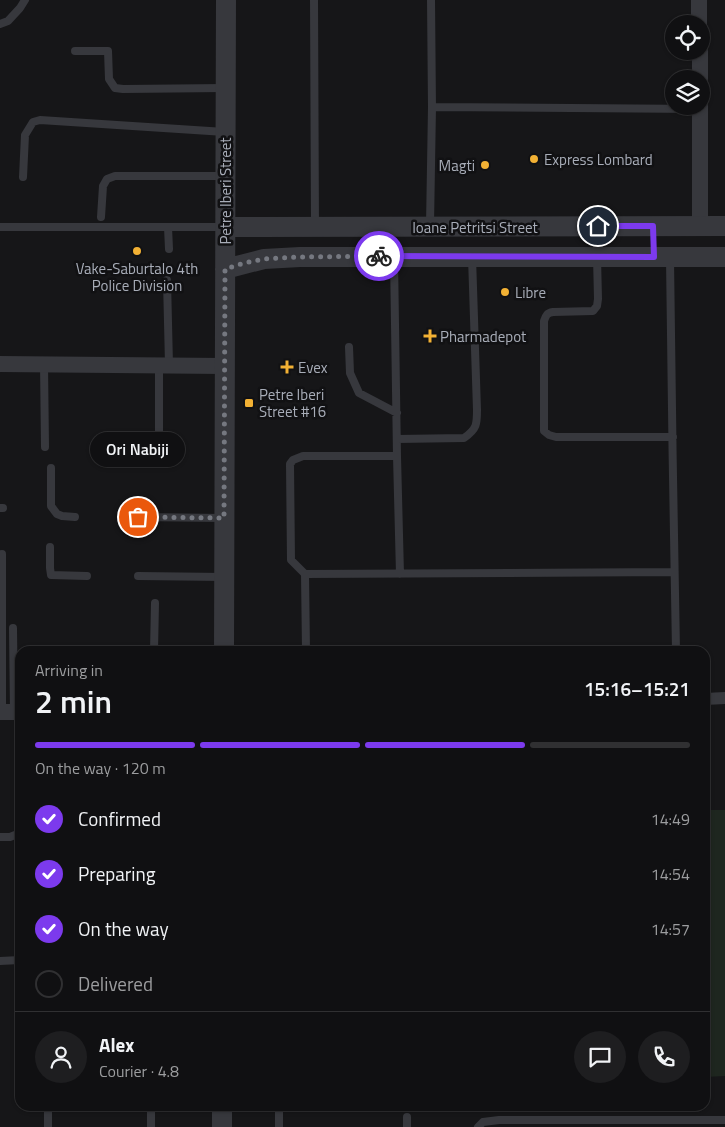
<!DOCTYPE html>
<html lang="en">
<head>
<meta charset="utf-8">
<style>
	:root { --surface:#101012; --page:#1e1e20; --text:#f1f3f6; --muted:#9c9d9f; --line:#303032; --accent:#7c3aed }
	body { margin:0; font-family:"Titillium Web",sans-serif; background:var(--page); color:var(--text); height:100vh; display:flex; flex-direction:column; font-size:19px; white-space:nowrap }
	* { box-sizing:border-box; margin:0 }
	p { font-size:16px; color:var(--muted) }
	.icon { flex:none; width:28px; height:28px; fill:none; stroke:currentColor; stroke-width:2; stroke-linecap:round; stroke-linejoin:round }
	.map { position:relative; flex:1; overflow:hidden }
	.details { position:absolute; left:15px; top:646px; width:695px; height:465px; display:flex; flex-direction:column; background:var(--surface); border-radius:15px; box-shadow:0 1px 4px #0004,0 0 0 1px var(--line) }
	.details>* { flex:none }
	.controls { position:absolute; left:665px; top:15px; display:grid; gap:10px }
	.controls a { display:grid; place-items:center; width:45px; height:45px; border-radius:50%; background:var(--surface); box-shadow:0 1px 4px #0004,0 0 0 1px var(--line); font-size:25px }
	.pin { position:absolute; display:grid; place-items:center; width:42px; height:42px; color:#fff; margin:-21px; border:2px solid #fff; border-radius:50%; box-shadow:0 1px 5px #0007 }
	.courier { position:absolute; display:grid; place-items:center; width:50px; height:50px; margin:-25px; border:4px solid #7c3aed; border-radius:50%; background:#fff; color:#222; box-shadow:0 1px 6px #0007 }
	.bubble { position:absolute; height:35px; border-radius:18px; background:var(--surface); box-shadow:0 1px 4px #0004,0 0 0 1px var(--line); font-size:16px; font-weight:600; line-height:35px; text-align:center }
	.summary em { font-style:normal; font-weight:600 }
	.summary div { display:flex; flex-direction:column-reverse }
	.summary { display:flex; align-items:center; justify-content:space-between; height:85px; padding:0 20px }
	h1 { font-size:32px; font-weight:600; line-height:38px }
	.bar { display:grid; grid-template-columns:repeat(4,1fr); gap:8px 5px; align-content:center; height:60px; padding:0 20px }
	.bar i { height:6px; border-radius:4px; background:var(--line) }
	.bar .active { background:var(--accent) }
	.bar p { grid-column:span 4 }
	.line { display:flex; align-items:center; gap:12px; padding:0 20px; border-top:1px solid var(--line) }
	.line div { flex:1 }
	.round { display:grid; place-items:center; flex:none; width:52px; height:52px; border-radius:26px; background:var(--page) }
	ol { padding:0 20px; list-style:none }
	li { display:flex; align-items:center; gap:15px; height:55px }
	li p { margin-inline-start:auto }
	li .icon { padding:5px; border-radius:50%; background:var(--accent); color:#fff; stroke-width:4 }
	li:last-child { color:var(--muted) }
	li i { width:28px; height:28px; border:2px solid var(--line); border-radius:50% }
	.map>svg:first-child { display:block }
	.green { fill:#1e261f }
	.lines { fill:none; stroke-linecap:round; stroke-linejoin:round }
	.service { stroke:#37383d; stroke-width:8 }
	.pedestrian { stroke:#37383d; stroke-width:12 }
	.minor { stroke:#37383d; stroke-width:16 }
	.tertiary { stroke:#37383d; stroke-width:20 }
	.done { stroke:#757880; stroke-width:5; stroke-dasharray:0 9 }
	.route { stroke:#7c3aed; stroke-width:6 }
	.poi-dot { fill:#f2b134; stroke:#111113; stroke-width:2 }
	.labels { text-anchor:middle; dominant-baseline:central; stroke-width:5; stroke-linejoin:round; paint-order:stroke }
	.poi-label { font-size:15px; fill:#a8adb8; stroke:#111113; text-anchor:start }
	.street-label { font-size:15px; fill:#a8adb8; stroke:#111113 }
</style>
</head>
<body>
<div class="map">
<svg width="725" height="1127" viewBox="0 0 725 1127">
	<rect width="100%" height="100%" fill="#161618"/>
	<path class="green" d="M705,810H725V1076L705,1077Z"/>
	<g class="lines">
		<path class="service" d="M314,0L315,227
			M0,24L8,21L20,8L25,0
			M75,51H108L109,79L115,88L123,89L225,88
			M432,107L700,109
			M23,177L25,135L33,122L40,120L225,132
			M101,217L103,186L107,179L115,176H225
			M430,225L432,107L431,0
			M0,227H225
			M168,227L169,249
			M597,257L598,299L597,306L593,311L553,312C547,313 546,315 544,321V431L549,435L556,437H673
			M670,259C672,390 673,520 676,651
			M167,280L169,365
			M349,347L350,373L359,393L397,413
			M44,364L45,447
			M159,365V446
			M397,439L464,438C477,429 477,424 477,410L472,257
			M397,456L400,574
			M51,468V506L57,514L62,516L75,517
			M0,508H3
			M138,517L224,518
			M50,547V568L51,575L87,576
			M305,574L674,572
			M138,576L224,577
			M13,628L14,712
			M154,651L155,603
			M306,651L305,574L291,560L290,464L293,460L303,456H397L394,258
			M2,712V554
			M0,837H10L20,833
			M0,961L20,960
			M151,1106V1127
			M279,1106V1127
			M407,1117V1127
			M48,1127V1106
			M478,1127L483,1122L499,1120H725"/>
		<path class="pedestrian" d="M705,699L725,698"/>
		<path class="minor" d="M699,0V24
			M700,51V79
			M700,227V106
			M0,364L224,366
			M0,712H20"/>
		<path class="tertiary" d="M225,227L725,226
			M225,269L264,259L300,257H725
			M224,651L226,0
			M222,1127V1106"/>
	</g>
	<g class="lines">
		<path class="done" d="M138,517L224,518L225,269L244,263L264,259L300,257L379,256"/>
		<path class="route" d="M379,256L654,257L653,226H598"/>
	</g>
	<g class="poi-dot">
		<circle cx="534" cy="159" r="5"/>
		<circle cx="485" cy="165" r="5"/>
		<circle cx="137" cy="251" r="5"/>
		<circle cx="505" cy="292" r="5"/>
		<path d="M427.5 328.5h5v5h5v5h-5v5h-5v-5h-5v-5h5z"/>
		<path d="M284.5 359.5h5v5h5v5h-5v5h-5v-5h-5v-5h5z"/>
		<rect x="244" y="398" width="10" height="10" rx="2.5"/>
	</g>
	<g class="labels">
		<g class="poi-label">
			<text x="544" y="159">Express Lombard</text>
			<text x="475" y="165" text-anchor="end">Magti</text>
			<text x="137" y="268" text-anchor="middle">Vake-Saburtalo 4th<tspan x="137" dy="17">Police Division</tspan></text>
			<text x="515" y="292">Libre</text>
			<text x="440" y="336">Pharmadepot</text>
			<text x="298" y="367">Evex</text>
			<text x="259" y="394">Petre Iberi<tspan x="259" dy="17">Street #16</tspan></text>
		</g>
		<g class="street-label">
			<text transform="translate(225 191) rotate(-90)">Petre Iberi Street</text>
			<text x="475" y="227">Ioane Petritsi Street</text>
		</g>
	</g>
</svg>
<div class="controls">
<a><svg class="icon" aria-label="locate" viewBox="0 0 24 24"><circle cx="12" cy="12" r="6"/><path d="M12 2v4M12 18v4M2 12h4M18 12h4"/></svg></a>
<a><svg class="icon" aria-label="layers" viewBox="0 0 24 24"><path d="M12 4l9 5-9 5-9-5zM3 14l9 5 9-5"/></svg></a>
</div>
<div class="pin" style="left:138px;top:517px;background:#ea580c"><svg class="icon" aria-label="bag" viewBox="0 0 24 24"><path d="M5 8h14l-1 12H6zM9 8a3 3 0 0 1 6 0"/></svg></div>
<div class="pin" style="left:598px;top:226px;background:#1f2937"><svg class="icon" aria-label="home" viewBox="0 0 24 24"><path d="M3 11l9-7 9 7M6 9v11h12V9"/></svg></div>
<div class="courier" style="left:379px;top:256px"><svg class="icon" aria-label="bike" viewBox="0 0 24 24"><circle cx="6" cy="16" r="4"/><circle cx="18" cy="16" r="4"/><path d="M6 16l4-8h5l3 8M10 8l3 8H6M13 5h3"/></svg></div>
<div class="bubble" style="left:90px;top:432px;width:95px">Ori Nabiji</div>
<section class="details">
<div class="summary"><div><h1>2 min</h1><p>Arriving in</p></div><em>15:16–15:21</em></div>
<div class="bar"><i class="active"></i><i class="active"></i><i class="active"></i><i></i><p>On the way · 120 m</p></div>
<ol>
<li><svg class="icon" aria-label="check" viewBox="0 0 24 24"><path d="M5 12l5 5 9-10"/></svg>Confirmed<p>14:49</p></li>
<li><svg class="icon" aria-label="check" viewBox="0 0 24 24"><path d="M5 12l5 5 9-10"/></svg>Preparing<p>14:54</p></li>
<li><svg class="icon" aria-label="check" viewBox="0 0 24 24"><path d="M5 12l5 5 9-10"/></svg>On the way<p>14:57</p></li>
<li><i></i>Delivered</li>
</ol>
<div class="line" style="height:90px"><a class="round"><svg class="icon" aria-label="person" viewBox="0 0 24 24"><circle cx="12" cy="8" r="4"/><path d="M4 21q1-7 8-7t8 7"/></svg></a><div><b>Alex</b><p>Courier · 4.8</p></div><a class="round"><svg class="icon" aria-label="chat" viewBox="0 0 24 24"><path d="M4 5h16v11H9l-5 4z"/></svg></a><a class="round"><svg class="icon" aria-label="phone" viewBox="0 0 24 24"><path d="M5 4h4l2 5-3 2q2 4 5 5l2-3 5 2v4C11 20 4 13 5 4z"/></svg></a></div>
</section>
</div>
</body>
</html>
